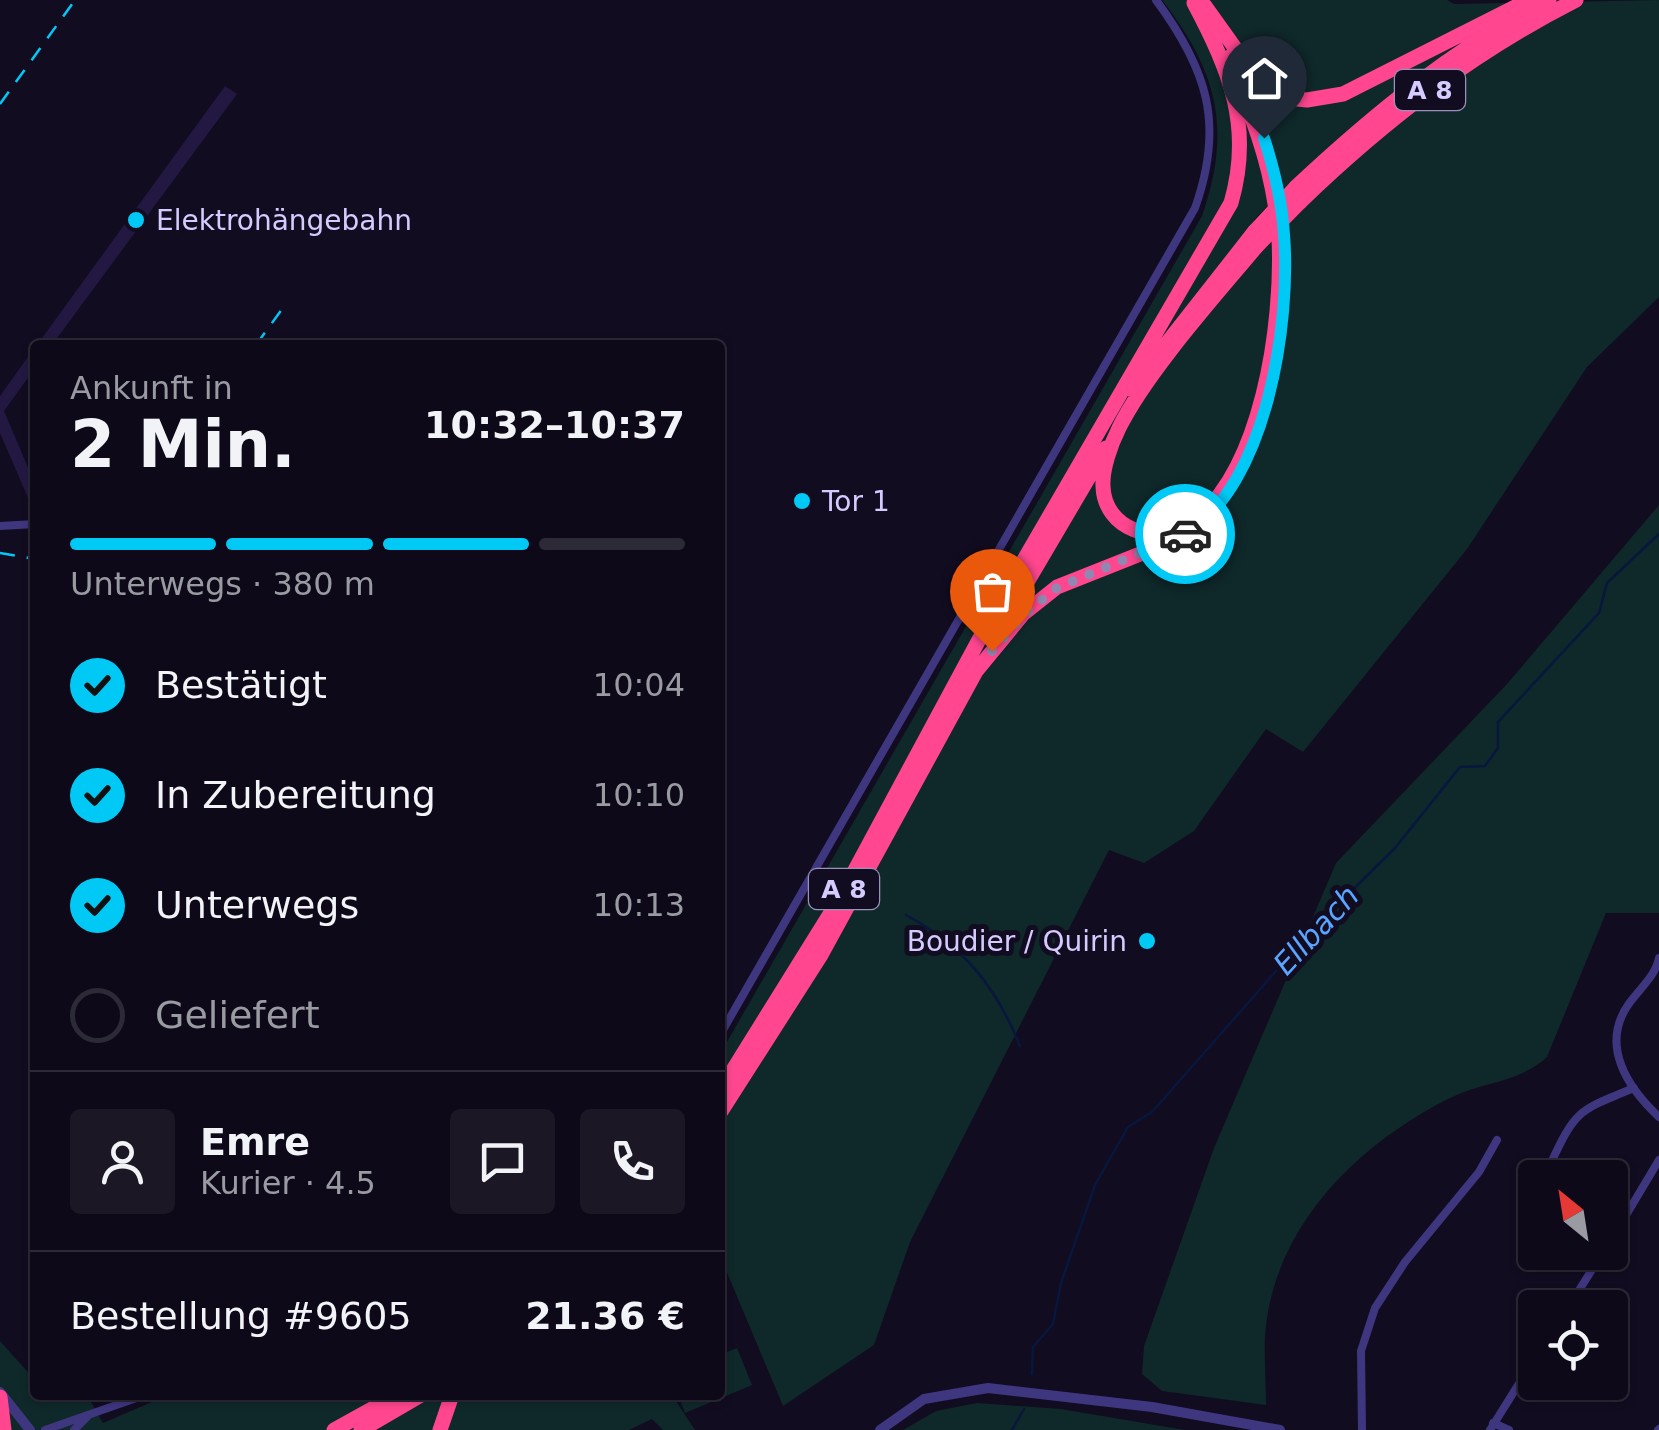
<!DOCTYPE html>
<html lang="de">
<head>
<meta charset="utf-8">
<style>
	:root { --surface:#0d0918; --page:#1b1725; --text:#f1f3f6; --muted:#9a9aa2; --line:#2d2a37; --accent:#00c9f6 }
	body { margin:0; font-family:"DejaVu Sans",sans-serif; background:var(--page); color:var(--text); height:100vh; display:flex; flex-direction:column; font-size:38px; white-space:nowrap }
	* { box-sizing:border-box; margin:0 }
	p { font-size:32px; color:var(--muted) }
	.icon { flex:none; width:55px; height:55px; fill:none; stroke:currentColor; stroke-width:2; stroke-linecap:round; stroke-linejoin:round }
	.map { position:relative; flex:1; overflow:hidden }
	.side { position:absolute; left:30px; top:340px; width:695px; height:1060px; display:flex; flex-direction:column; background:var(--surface); border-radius:10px; box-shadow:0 2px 8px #0004,0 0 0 2px var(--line) }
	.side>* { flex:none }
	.needle { width:65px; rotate:330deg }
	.fabs { position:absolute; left:1518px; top:1160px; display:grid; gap:20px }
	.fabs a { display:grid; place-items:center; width:110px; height:110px; border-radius:10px; background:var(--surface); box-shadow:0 2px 8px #0004,0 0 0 2px var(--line); font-size:50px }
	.pin { position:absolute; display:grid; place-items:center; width:85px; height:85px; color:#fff; margin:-102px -42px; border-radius:50% 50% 50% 0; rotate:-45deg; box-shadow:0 0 10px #0007 }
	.pin .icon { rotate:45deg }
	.courier { position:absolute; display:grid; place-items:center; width:100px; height:100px; margin:-50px; border:8px solid #00c9f6; border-radius:50%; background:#fff; color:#222; box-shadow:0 2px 12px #0007 }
	.summary em { font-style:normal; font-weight:800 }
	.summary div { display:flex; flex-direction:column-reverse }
	.summary { display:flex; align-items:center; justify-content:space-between; height:170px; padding:0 40px }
	h1 { font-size:65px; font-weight:800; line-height:75px }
	.bar { display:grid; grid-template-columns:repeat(4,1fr); gap:15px 10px; align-content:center; height:120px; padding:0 40px }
	.bar i { height:12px; border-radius:8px; background:var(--line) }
	.bar .selected { background:var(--accent) }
	.bar p { grid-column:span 4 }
	.line { display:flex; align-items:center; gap:25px; padding:0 40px; border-top:2px solid var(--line) }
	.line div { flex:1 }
	.round { display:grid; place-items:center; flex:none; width:105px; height:105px; border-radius:10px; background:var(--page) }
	ol { padding:0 40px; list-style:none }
	li { display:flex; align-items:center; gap:30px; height:110px }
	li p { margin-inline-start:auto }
	li .icon { padding:10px; border-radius:50%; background:var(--accent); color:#111; stroke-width:4 }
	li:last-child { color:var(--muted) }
	li i { width:55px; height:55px; border:5px solid var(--line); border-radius:50% }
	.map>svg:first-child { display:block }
	.green { fill:#0f282a; fill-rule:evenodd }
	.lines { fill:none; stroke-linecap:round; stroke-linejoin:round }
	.stream { stroke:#08173d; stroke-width:2.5 }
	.building { fill:#231841 }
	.minor { stroke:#3f3680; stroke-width:8 }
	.tertiary { stroke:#3f3680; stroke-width:10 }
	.motorway { stroke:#ff468f; stroke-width:15 }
	.rail { stroke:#00c9f6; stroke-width:2.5; stroke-dasharray:15 12; stroke-linecap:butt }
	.motorway-bridge { stroke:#ff468f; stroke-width:15 }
	.done { stroke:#9088b1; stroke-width:10; stroke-dasharray:0 18 }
	.route { stroke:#00c9f6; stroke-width:12 }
	.poi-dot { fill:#00c9f6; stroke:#110c20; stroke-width:4 }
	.labels { text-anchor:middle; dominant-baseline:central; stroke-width:10; stroke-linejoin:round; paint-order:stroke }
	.shield { fill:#110c20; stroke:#9a92bc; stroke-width:2.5 }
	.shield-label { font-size:25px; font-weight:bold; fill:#d5cbff }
	.poi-label { font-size:28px; fill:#d5cbff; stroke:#110c20; text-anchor:start }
	.water-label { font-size:30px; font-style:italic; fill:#59a5ff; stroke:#110c20 }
</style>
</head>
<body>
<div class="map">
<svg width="1659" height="1430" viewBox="0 0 1659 1430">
	<rect width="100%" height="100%" fill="#110c20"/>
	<path class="green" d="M1162,0H1447L1454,4L1659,0V297L1587,367L1467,549L1303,752L1266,729L1194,831L1144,863L1109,850L910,1242L874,1345L783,1406L720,1256V1054L1202,216C1232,129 1218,72 1162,0ZM1294,179L1302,211L1257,257L1254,220Z
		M1659,505V913H1606L1547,1057C1519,1083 1484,1081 1450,1098C1358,1144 1273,1226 1265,1336C1264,1358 1266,1382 1266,1405L1162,1391L1142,1374L1144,1346L1214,1148L1336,863L1507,684Z
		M0,1341L35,1380V1395H87L103,1423L168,1395H672L695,1430H663L652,1419L629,1430H0Z
		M737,1348L752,1385L685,1413L678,1395H720V1355Z
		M977,1403L1061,1409L1185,1430H903L936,1411Z"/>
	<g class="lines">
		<path class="stream" d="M906,915C963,946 996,986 1020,1046
			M1032,1374L1033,1347L1053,1324L1061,1283L1095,1185L1128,1127L1152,1112L1314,928L1395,848L1460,767L1485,766L1498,748V722L1599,613L1607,583L1659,534
			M1012,1430L1024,1409"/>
	</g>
	<path class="building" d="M225,86L237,94L52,345H37Z
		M35,347V368L4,411L35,484V514L0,433V396Z"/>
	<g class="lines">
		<path class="minor" d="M0,526L35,524
			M1659,958C1655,977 1639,989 1628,1005C1600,1046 1628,1088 1659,1117
			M720,1035L1195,208C1225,124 1207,69 1156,0
			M1550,1165C1576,1109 1578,1111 1634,1088
			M1610,1242L1659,1160
			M1568,1308L1603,1252
			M1493,1423L1509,1430
			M45,1430L145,1395
			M74,1430L87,1417
			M1362,1430L1361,1351L1375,1308L1405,1262L1479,1172L1497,1140
			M1490,1430L1535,1358
			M1658,1430L1659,1429"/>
		<path class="tertiary" d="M0,1392L30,1430
			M880,1430L924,1399L988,1388L1152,1407L1280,1430"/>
		<path class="motorway" d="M1205,6L1260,83L1287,98L1307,100L1343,94L1529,0
			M1232,55L1254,107
			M1245,100C1263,144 1276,191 1279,239C1283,321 1263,476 1188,525C1155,546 1104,529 1103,486C1102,469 1111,444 1119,428C1146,373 1215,296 1256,247
			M1296,187C1373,115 1454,48 1549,0
			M1300,202C1384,121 1472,53 1576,0
			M1131,389L1255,231
			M996,635L1106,448
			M977,670L1023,614L1057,587L1178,539
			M720,1091L840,898L995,610L1231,203C1253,127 1230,71 1194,3
			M720,1113L821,955L980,664
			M0,1397L4,1430
			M334,1430L397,1395
			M361,1430L421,1395
			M440,1430L452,1395"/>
		<path class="rail" d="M0,104L75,0
			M256,345L285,305
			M0,553L35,559"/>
		<path class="motorway-bridge" d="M1255,231L1296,187
			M1256,247L1300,202"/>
	</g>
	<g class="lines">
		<path class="done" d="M992,651L1024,614L1057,588L1185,534"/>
		<path class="route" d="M1185,534C1267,486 1291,322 1284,235C1282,201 1274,169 1264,138"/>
	</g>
	<g class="poi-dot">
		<circle cx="136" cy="220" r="10"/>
		<circle cx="802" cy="501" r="10"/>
		<circle cx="1147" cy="941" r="10"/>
	</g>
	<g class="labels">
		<g class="shield">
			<rect x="1395" y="70" width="70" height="40" rx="8"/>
			<rect x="809" y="869" width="70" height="40" rx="8"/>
		</g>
		<g class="shield-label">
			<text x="1430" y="90">A 8</text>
			<text x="844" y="889">A 8</text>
		</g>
		<g class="poi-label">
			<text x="156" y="220">Elektrohängebahn</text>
			<text x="822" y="501">Tor 1</text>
			<text x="1127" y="941" text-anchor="end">Boudier / Quirin</text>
		</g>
		<g class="water-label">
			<text transform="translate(1316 930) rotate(-47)">Ellbach</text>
		</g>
	</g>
</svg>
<div class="fabs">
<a><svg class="needle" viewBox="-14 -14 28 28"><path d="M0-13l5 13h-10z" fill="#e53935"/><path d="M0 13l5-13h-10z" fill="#9a9aa2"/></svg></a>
<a><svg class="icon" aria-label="locate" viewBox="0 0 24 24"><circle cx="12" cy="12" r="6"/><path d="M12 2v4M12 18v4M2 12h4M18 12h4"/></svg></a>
</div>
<div class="pin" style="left:992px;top:651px;background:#ea580c"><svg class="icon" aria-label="bag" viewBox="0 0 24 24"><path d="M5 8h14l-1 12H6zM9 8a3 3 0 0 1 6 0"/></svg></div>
<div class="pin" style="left:1264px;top:138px;background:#1f2937"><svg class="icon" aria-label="home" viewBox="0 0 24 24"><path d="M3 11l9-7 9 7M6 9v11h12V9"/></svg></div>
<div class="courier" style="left:1185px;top:534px"><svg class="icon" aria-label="car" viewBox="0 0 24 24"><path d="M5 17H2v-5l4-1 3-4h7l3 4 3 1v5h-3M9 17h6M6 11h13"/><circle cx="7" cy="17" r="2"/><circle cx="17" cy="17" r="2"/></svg></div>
<section class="side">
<div class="summary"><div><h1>2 Min.</h1><p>Ankunft in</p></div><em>10:32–10:37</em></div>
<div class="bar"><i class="selected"></i><i class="selected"></i><i class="selected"></i><i></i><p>Unterwegs · 380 m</p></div>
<ol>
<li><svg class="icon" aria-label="check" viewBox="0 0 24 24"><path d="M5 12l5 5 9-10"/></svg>Bestätigt<p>10:04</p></li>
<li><svg class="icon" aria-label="check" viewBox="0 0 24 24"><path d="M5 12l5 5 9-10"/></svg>In Zubereitung<p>10:10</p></li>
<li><svg class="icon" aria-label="check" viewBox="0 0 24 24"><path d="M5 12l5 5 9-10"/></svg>Unterwegs<p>10:13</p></li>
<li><i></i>Geliefert</li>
</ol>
<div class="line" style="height:180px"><a class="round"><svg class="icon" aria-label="person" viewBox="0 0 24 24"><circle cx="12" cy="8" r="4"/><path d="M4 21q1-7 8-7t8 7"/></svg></a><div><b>Emre</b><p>Kurier · 4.5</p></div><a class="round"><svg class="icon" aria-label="chat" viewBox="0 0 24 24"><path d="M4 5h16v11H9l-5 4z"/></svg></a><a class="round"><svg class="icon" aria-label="phone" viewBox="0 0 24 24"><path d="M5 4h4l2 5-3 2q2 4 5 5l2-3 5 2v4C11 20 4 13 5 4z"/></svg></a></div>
<div class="line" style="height:130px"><div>Bestellung #9605</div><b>21.36 €</b></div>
</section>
</div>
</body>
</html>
